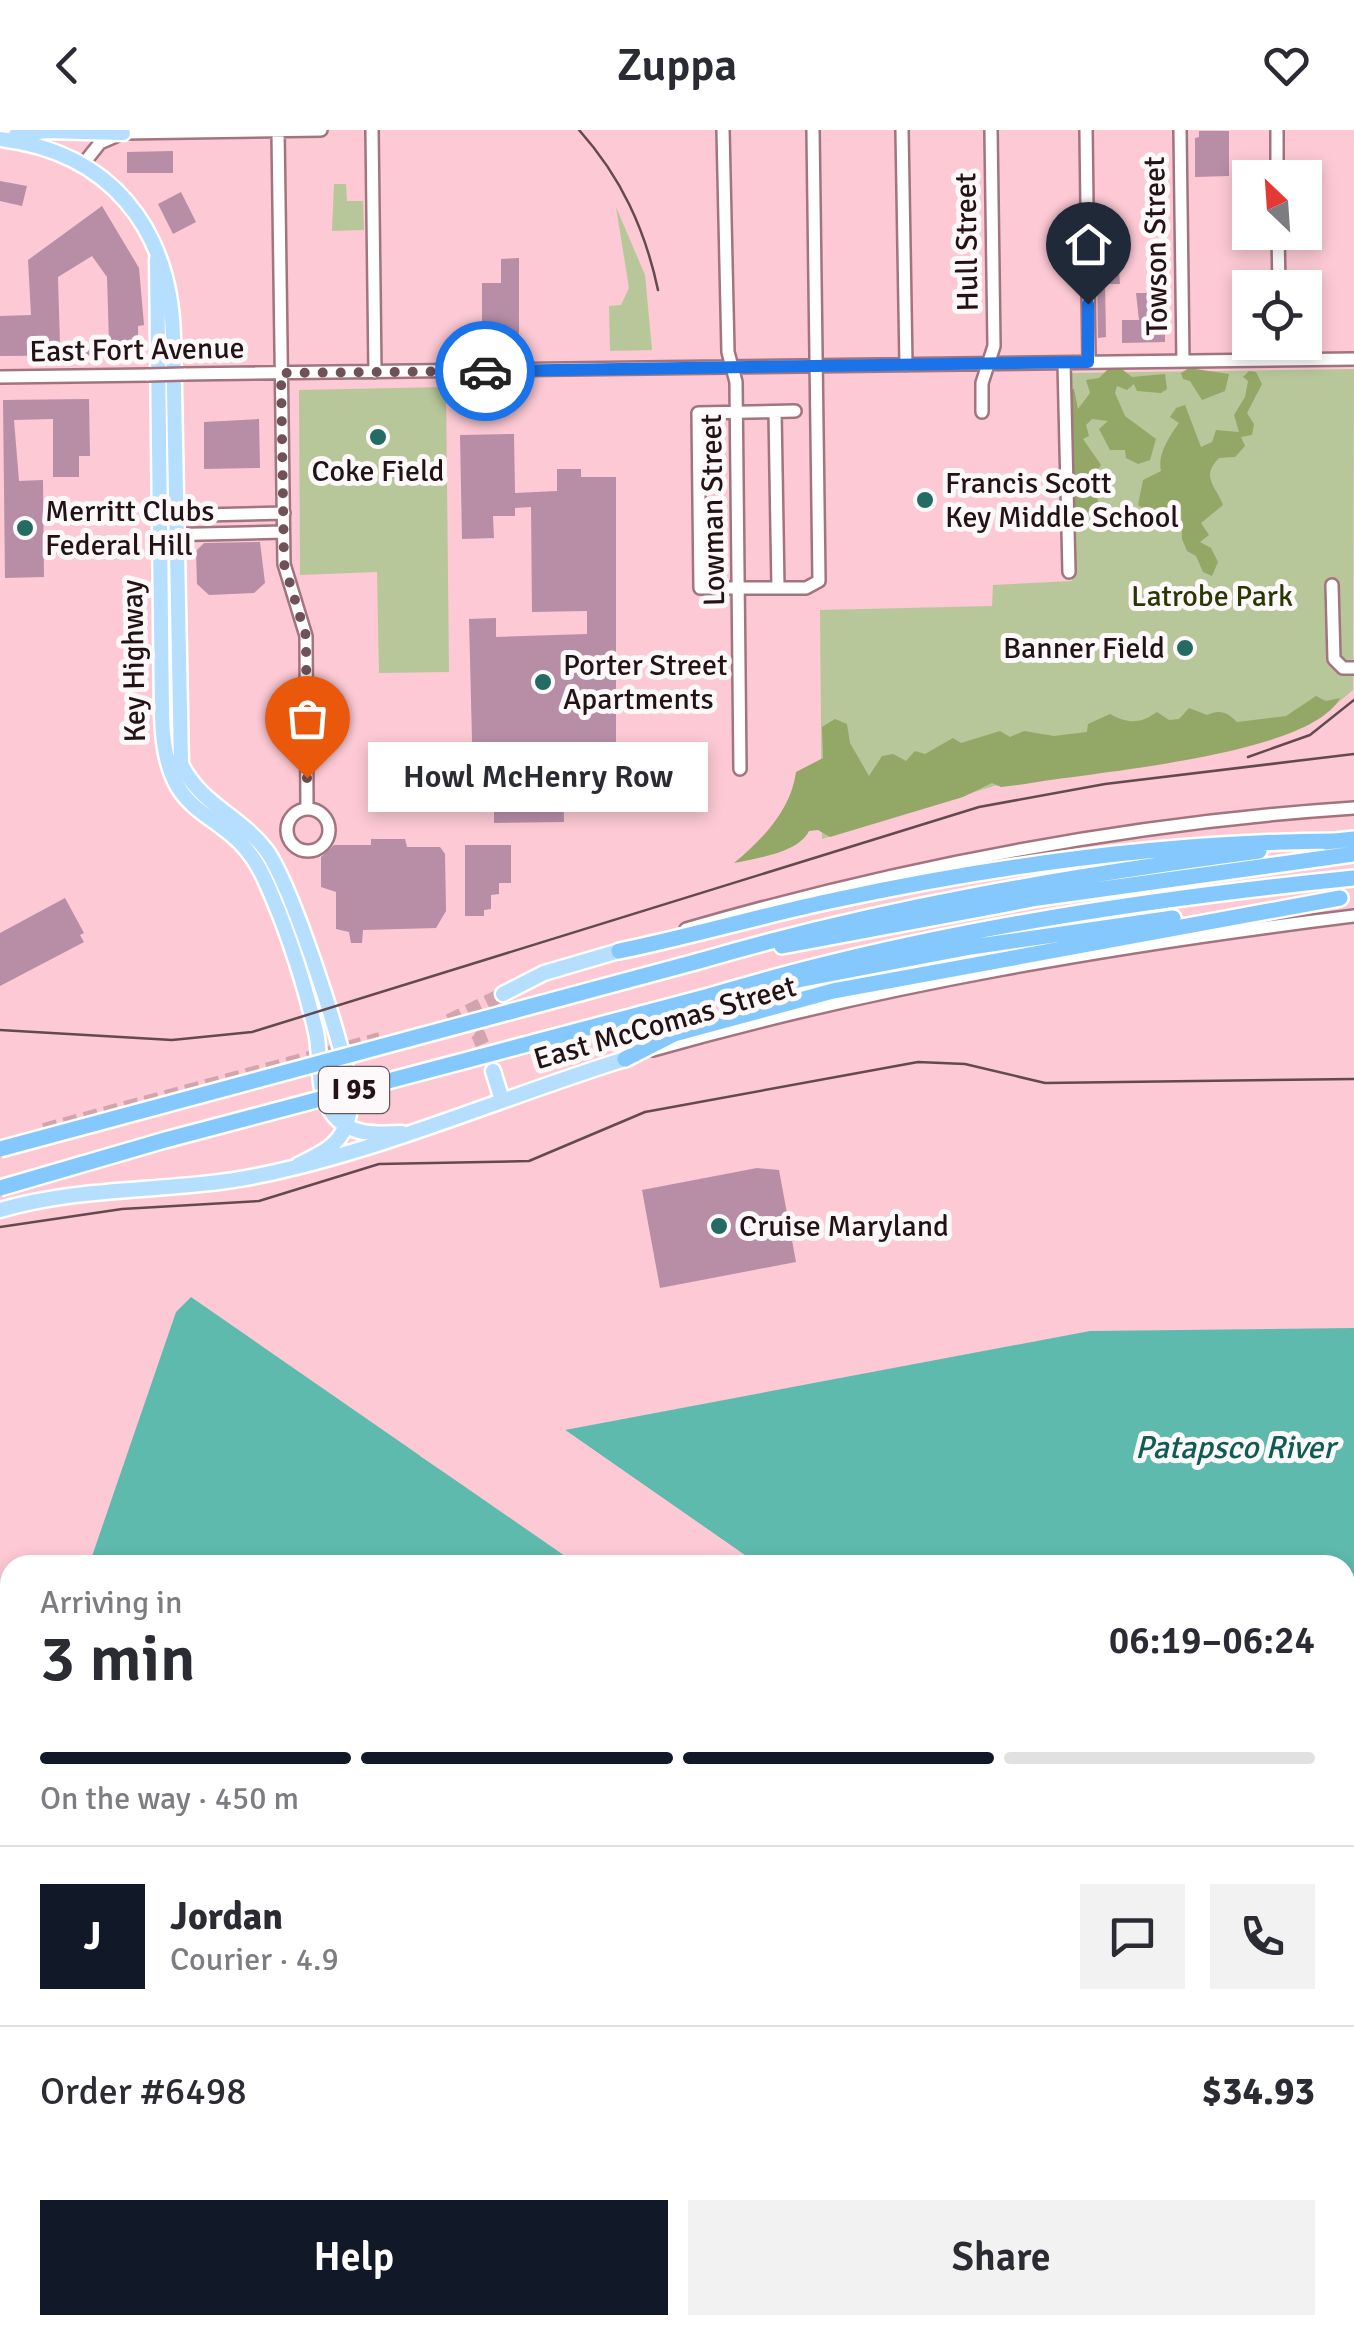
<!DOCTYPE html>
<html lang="en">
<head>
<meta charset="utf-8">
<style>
	:root { --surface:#fff; --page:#f2f2f3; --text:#2b2b33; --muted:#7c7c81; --line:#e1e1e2; --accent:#111827 }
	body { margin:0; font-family:Signika,sans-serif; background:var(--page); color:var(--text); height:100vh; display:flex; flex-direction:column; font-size:38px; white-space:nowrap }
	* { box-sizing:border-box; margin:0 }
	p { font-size:32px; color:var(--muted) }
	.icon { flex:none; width:55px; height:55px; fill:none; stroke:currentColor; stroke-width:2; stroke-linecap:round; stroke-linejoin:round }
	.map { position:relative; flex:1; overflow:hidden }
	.drawer { position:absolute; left:0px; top:1425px; width:1355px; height:780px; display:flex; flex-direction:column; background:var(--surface); border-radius:30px 30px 0 0; box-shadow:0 5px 15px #0003 }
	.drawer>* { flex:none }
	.needle { width:65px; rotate:335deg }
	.tools { position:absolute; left:1232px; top:30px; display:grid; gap:20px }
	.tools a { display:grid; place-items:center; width:90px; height:90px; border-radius:0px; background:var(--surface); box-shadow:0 5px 15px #0003; font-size:50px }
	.pin { position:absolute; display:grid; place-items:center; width:85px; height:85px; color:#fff; margin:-102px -42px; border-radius:50% 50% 50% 0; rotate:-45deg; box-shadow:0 0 10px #0007 }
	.pin .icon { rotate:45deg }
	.courier { position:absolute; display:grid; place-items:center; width:100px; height:100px; margin:-50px; border:8px solid #1a73e8; border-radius:50%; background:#fff; color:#222; box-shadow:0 2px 12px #0007 }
	.bubble { position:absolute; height:70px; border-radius:0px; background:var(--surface); box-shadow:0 5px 15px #0003; font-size:32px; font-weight:600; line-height:70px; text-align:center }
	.headline em { font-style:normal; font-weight:600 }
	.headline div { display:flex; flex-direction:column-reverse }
	.headline { display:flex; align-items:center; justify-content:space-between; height:170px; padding:0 40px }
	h1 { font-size:65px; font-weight:600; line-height:75px }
	.bar { display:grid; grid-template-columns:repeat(4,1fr); gap:15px 10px; align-content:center; height:120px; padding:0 40px }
	.bar i { height:12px; border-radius:8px; background:var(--line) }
	.bar .selected { background:var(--accent) }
	.bar p { grid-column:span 4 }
	.line { display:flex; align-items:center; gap:25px; padding:0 40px; border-top:2px solid var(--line) }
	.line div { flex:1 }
	.round { display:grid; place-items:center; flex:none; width:105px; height:105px; border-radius:0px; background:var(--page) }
	.primary-button { display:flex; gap:20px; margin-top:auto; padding:20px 40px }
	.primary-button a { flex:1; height:115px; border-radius:0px; background:var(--accent); color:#fff; font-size:40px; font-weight:600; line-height:115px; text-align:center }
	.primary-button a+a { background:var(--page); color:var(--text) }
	header { display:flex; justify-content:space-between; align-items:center; height:130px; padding:0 40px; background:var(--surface); font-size:45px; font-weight:600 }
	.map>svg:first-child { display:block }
	.green { fill:#b7c79a }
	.forest { fill:#93a767 }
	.water { fill:#5dbaad }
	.pier { fill:#fcc9d4 }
	.building { fill:#b78ea6; fill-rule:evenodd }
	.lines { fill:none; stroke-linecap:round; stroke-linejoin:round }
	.major-tunnel { stroke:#d1a4ae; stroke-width:14; stroke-dasharray:14 7; stroke-linecap:butt }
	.minor-casing { stroke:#a2747f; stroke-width:16 }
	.major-casing { stroke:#fff; stroke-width:19 }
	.highway-casing { stroke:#fff; stroke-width:20 }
	.minor { stroke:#fff; stroke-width:11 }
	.major { stroke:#b6defe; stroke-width:14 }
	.highway { stroke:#85c8fe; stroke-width:15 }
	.rail { stroke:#64494f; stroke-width:2.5 }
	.minor-bridge-casing { stroke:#a2747f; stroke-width:16; stroke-linecap:butt }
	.highway-bridge-casing { stroke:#fff; stroke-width:20; stroke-linecap:butt }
	.minor-bridge { stroke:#fff; stroke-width:11 }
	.highway-bridge { stroke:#85c8fe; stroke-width:15 }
	.done { stroke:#6f5258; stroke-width:10; stroke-dasharray:0 18 }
	.route { stroke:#1a73e8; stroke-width:12 }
	.poi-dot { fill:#246c63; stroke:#fdf8f9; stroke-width:4 }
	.labels { text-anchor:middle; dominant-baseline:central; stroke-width:10; stroke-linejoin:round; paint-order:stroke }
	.shield { fill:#fdf8f9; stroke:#64575a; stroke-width:2.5 }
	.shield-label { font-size:28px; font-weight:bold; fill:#231216 }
	.street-label { font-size:30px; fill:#231216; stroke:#fdf8f9 }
	.poi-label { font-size:30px; fill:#231216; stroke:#fdf8f9; text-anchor:start }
	.park-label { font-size:30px; fill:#2a3705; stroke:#fdf8f9 }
	.water-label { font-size:32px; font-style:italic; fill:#0d5d55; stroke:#fdf8f9 }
</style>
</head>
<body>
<header><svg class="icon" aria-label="back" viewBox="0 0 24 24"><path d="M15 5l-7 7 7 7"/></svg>Zuppa<svg class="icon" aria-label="heart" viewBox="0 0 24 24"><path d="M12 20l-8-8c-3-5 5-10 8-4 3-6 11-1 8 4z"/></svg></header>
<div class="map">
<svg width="1354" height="2205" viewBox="0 0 1354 2205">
	<rect width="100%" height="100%" fill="#fcc9d4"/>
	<path class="green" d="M334,54H346L347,71H363L364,100L332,101Z
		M616,77L645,145L652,220L610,221L609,176L621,175L629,158Z
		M1354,239L1353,560L1321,587L1292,601L994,656L822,709L820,480L992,476L993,455L1072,451L1070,243Z
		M446,257L449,542L379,543L377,442L300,445L299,260Z"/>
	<path class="forest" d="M1189,238L1229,244L1225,261L1202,270L1190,251L1183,249L1181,243Z
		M1108,239L1123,240L1132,247L1165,244L1167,259L1161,263L1137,261L1134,254L1127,260L1117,256L1115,263L1125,286L1156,309L1150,330L1138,334L1126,328L1125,320H1110L1099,299L1108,291L1092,289L1086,295L1089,306L1083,309L1101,335L1088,353L1098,370L1099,382L1072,385L1070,364L1081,350L1072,353L1067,259H1074L1078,279L1090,263L1086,250L1099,248Z
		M1249,241L1256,242L1262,254L1247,283L1254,294L1252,305L1241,307L1245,316L1235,327L1219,328C1200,347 1216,356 1223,375L1201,393L1209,405L1200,412L1211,418L1218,432L1212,446L1203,442L1196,426L1187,421L1182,409L1181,375H1170L1169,381L1154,386L1138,375L1143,350L1161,341C1157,324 1171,304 1179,293L1170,287L1176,278L1185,275L1201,317L1212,312L1216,300L1239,302L1234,285L1245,267L1248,251L1243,247Z
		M1316,566L1326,571L1340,568C1309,626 1091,642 1025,654L1001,657L992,653L963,667L830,707L818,700L809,701C798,723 757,728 734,733C762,710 791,680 796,642L823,628L822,597L835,589L847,594L850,613L869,646L882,626L893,624L906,631L915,621L925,624L953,608L961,613L1000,601L1010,607L1024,601L1054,606L1087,602L1088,594L1110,584C1129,594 1140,594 1157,582L1169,590L1179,589L1189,578L1207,585C1220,579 1227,582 1237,592L1286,586Z"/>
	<path class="water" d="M191,1167L578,1435H89L176,1182Z
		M1354,1198V2205H219L193,2195H1345V1435H759L565,1300L1090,1201Z
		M10,1593V2125L0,2121V1619Z"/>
	<path class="pier" d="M560,1300H565L759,1435H751Z
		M427,1325L581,1431L583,1435L420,1326Z"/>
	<path class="building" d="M1199,1H1229V46L1195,47V8L1199,7Z
		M173,21V43H127V22Z
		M0,51L27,56L22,76L0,71Z
		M181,62L196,92L173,104L158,74Z
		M102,76L139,138L144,195L138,196V213L126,214L125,225L0,226V186L31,185L28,130ZM92,126L107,147L109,213L60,215L58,147Z
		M519,128V218H482V153H501V129Z
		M1119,141L1120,154H1105L1106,207L1098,208L1097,142Z
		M1136,163H1165V212L1122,213V190H1139Z
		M89,269L90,326H79V347H53V289L14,290L19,351L43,350L44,447L5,448L3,270Z
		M259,289L260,338L204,339V292Z
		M514,304L515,363L557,361V339H581V347H616V628L613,639H608L609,653H597V647L563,648L564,692L494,693V660H476L473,650L469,489L496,488V507L587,504V481L532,482L531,377L515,378V386H493L494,408L462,409L460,305Z
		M204,413L260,412L265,453L254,463L209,465L197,454L196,421Z
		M371,709H405L407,717H440L445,724L446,781L436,798L363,800L362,813H351L349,802L336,799V762L321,757V727L334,715H371Z
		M465,715H511V753H499V764L491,765V779L484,780V786H465Z
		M65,768L84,803L80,805L84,812L0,856V803Z
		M757,1038L779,1040L796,1132L660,1158L642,1060Z"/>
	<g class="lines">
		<path class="major-tunnel" d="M449,891L503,864
			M458,891L478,904L491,935
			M44,1000L380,909"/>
		<g class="minor-casing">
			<path id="minor" d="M372,0L375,242
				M723,0L728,222L736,252L740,639
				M902,0L906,235
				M1086,0L1089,232
				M1180,0L1183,231
				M1277,0V48
				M278,1L284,434L306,506L307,679
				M84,33L100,13L123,3L321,0
				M1278,102L1279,158
				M1280,212V230
				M1064,233L1069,442
				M184,244L1354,229
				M0,247L148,245
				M795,281L698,283L700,458H806L819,451L813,0
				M775,282L778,458
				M982,282V253L994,216L991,0
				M160,386L284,383
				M159,405L283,402
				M1332,455L1334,529L1343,538H1354
				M287 700a21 21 0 1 1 42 0a21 21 0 1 1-42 0Z
				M686,799C904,736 1127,693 1354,678
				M653,920C881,855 1119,815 1354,786"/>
		</g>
		<g class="major-casing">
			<path id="major" d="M15,6L45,1L123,3
				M0,9C110,22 170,98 173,206L181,634C200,674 240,686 266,720C291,754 344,916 350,959C351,971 350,986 345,997C337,1018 317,1025 298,1035
				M157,129L162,584C164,704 229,669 265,750C286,796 304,852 316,902C322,929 315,959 332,983C349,1006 376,1004 402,1003
				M503,864L544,843L619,821
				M493,941L502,970
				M0,1080C85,1055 170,1063 256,1046C381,1021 503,967 625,929"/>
		</g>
		<g class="highway-casing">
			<path id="highway" d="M1326,712L1354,709
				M782,816L1038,768L1354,724
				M619,821C692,806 763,785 835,770C999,735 1167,712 1334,711
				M699,831C883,777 1070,746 1259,721
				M772,855L971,817L1173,788
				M709,866C918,803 1137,770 1354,748
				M625,929L674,904L833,861L1340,768"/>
		</g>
		<use href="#minor" class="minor"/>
		<use href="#major" class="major"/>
		<use href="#highway" class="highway"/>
		<path class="rail" d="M579,0C621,47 645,99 658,160
			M1248,627L1310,605L1354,570
			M0,900L172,910L252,902L979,677L1105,654L1354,624
			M0,1097L122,1079L259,1071L379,1034L529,1031L645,982L918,932L965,934L1045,953L1354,949"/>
		<g class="minor-bridge-casing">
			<path id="minor-bridge" d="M148,245L184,244"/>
		</g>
		<g class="highway-bridge-casing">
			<path id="highway-bridge" d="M0,1019L699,831
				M0,1058L165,1010L709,866"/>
		</g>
		<use href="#minor-bridge" class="minor-bridge"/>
		<use href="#highway-bridge" class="highway-bridge"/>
	</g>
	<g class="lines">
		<path class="done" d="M307,648L306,506L284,434L281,243L485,241"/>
		<path class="route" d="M485,241L1088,232V174"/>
	</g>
	<g class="poi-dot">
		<circle cx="378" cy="307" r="10"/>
		<circle cx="925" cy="370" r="10"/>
		<circle cx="25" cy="398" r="10"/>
		<circle cx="1185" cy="518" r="10"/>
		<circle cx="543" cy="552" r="10"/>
		<circle cx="719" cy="1096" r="10"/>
	</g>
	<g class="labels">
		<rect class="shield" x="319" y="937" width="70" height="46" rx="8"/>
		<g class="shield-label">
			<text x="354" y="960">I 95</text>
		</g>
		<g class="street-label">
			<text transform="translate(967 112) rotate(-91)">Hull Street</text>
			<text transform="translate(1156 116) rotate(-91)">Towson Street</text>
			<text transform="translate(137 220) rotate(-1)">East Fort Avenue</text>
			<text transform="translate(713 380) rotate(-91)">Lowman Street</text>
			<text transform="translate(134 531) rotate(-91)">Key Highway</text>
			<text transform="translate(665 893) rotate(-16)">East McComas Street</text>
		</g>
		<g class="poi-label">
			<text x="378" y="341" text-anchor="middle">Coke Field</text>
			<text x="945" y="353">Francis Scott<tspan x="945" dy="34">Key Middle School</tspan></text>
			<text x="45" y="381">Merritt Clubs<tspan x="45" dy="34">Federal Hill</tspan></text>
			<text x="1165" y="518" text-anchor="end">Banner Field</text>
			<text x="563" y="535">Porter Street<tspan x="563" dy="34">Apartments</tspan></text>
			<text x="739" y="1096">Cruise Maryland</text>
		</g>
		<g class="park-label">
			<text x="1212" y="466">Latrobe Park</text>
		</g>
		<g class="water-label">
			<text x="1235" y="1317">Patapsco River</text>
		</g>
	</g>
</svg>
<div class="tools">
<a><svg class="needle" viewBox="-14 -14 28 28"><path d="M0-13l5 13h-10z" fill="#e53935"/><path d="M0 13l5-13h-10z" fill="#7c7c81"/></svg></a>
<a><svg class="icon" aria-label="locate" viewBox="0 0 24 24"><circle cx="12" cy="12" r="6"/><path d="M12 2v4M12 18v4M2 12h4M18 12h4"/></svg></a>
</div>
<div class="pin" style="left:307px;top:648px;background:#ea580c"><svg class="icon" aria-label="bag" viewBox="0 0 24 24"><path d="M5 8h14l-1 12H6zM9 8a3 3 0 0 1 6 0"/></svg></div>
<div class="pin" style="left:1088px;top:174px;background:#1f2937"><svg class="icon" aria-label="home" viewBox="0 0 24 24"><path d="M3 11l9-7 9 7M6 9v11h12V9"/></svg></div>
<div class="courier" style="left:485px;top:241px"><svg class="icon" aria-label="car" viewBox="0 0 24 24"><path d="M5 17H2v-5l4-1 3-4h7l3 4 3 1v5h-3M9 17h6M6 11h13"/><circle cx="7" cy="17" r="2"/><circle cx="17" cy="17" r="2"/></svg></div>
<div class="bubble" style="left:368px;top:612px;width:340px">Howl McHenry Row</div>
<section class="drawer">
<div class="headline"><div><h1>3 min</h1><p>Arriving in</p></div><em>06:19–06:24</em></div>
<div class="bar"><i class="selected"></i><i class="selected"></i><i class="selected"></i><i></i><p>On the way · 450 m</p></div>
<div class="line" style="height:180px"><b class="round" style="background:var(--accent);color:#fff">J</b><div><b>Jordan</b><p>Courier · 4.9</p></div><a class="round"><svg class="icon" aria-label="chat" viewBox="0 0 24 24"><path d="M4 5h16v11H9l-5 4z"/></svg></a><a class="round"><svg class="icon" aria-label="phone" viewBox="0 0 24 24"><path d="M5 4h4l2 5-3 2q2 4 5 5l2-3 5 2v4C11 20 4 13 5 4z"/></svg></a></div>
<div class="line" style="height:130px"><div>Order #6498</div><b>$34.93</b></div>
<div class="primary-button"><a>Help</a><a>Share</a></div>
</section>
</div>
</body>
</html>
